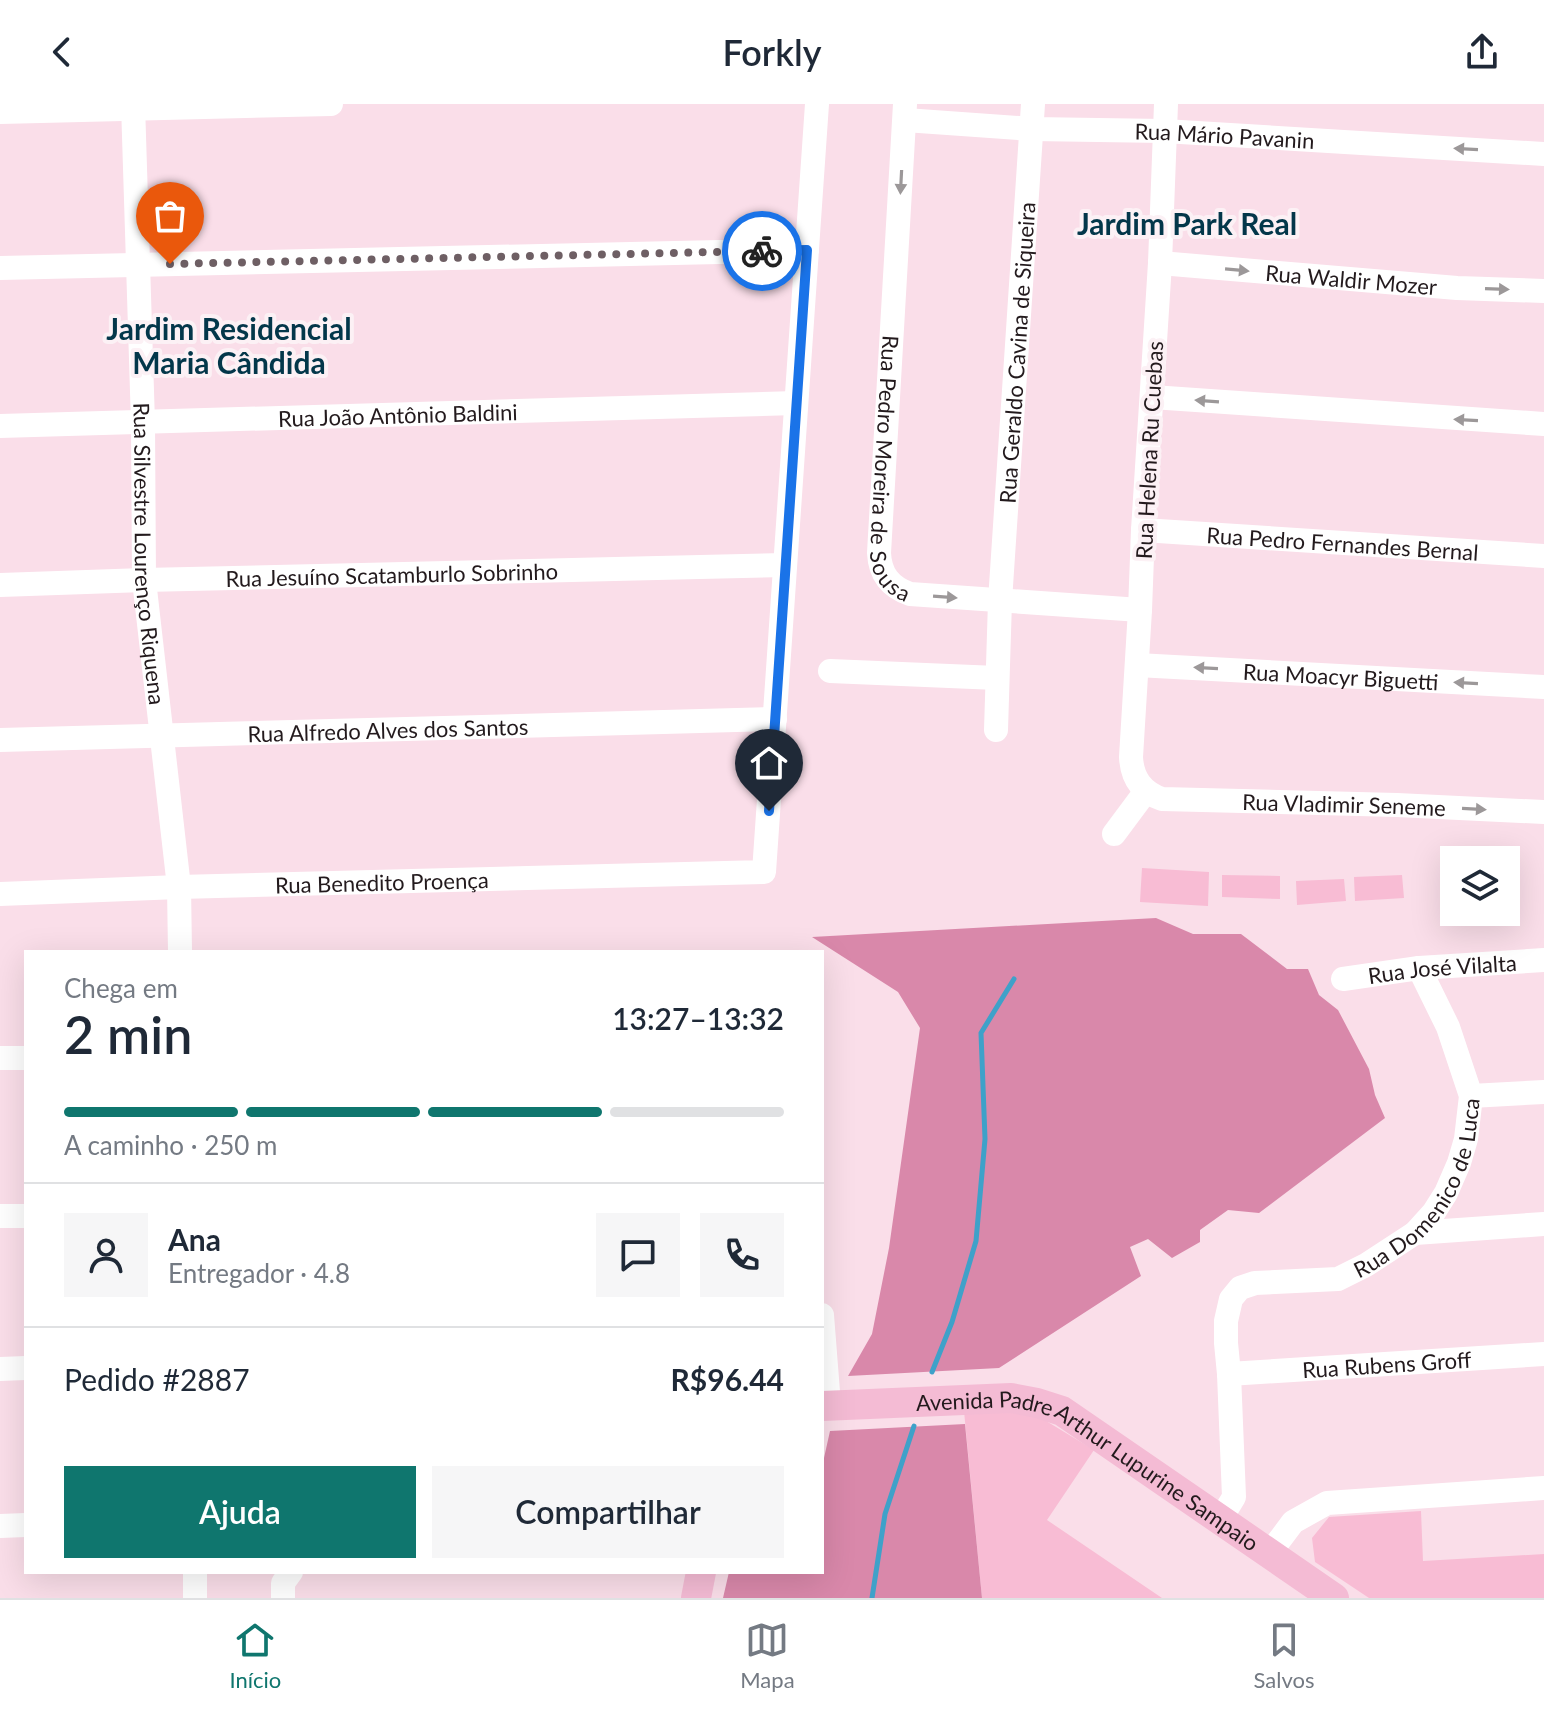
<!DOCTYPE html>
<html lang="pt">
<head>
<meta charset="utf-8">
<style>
	:root { --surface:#fff; --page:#f6f6f7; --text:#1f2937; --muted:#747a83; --line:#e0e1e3; --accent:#0f766e }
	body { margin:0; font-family:Lato,sans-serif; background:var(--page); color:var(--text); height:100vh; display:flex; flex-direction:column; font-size:30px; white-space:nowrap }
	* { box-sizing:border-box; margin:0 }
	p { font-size:26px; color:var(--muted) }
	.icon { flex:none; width:44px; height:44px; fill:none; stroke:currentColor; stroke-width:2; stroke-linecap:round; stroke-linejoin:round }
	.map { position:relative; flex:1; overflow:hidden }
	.sheet { position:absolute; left:24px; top:846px; width:800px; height:624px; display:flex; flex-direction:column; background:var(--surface); border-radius:0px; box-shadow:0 8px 32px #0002 }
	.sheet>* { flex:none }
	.fabs { position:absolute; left:1440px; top:742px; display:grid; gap:16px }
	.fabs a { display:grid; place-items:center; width:80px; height:80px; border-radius:0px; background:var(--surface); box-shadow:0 8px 32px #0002; font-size:40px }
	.pin { position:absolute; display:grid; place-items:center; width:68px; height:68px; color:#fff; margin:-82px -34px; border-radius:50% 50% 50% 0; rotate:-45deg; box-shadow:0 0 8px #0007 }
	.pin .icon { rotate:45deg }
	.courier { position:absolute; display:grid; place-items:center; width:80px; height:80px; margin:-40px; border:6px solid #1a73e8; border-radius:50%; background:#fff; color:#222; box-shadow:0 2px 10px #0007 }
	.overview em { font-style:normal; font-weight:600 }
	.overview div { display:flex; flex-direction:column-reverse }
	.overview { display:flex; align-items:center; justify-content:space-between; height:136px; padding:0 40px }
	h1 { font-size:52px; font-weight:600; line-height:60px }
	.bar { display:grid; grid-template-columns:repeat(4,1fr); gap:12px 8px; align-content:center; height:96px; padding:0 40px }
	.bar i { height:10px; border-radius:6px; background:var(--line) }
	.bar .on { background:var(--accent) }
	.bar p { grid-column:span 4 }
	.line { display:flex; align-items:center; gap:20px; padding:0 40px; border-top:2px solid var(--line) }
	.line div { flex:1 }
	.round { display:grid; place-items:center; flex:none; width:84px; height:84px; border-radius:0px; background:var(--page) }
	.cta { display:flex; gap:16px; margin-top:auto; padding:16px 40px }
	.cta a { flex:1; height:92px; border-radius:0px; background:var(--accent); color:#fff; font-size:32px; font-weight:600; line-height:92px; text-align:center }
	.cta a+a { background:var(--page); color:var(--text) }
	header { display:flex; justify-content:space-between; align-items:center; height:104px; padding:0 40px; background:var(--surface); font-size:36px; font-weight:600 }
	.tab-bar { display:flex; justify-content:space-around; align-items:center; height:112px; border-top:2px solid var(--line); background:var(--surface); font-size:22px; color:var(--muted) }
	.tab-bar a { display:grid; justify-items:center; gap:4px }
	.tab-bar .on { color:var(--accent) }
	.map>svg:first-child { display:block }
	.green { fill:#f8bcd4 }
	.forest { fill:#d988aa }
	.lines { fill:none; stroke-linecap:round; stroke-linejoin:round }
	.stream { stroke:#3fa1c9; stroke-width:5 }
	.minor { stroke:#fff; stroke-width:24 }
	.major { stroke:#f4bbd4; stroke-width:30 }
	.oneway { fill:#9c9899 }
	.done { stroke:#6e5f64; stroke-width:8; stroke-dasharray:0 14.4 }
	.route { stroke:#1a73e8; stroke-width:10 }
	.labels { text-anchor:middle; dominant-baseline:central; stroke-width:8; stroke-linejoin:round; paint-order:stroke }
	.street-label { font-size:22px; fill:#231a1d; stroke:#fcf1f5 }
	.district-label { font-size:30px; font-weight:bold; fill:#03374a; stroke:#fcf1f5 }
</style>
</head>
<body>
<header><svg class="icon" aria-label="back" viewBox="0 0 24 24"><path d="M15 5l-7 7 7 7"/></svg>Forkly<svg class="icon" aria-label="share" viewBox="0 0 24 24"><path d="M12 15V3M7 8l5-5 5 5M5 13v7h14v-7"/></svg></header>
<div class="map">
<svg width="1544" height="1494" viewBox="0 0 1544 1494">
	<rect width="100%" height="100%" fill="#fadee9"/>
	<path class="green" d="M1142,764L1209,768L1208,802L1140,798Z
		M1222,771L1280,772V795L1222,793Z
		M1402,771L1404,794L1355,797L1354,773Z
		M1344,775L1346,797L1297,801L1296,777Z
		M964,1307L1033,1309L1094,1346L1047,1416L1162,1494H982Z
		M1421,1407L1423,1457L1544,1450V1494H1369L1315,1458L1312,1434L1329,1413Z"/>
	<path class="forest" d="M1156,814L1193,830H1241L1287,865H1308L1319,891L1338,906L1369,965L1375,991L1385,1014L1259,1109L1228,1106L1200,1126V1138L1172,1154L1148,1135L1130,1143L1141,1172L999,1264L848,1272L872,1230L889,1144L920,924L898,888L812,833Z
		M965,1320L982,1494H723L729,1468H822V1363L830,1327Z"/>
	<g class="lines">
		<path class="stream" d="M932,1268L952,1218L976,1137L985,1035L981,929L1014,875
			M872,1494L885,1410L914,1322"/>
		<g class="minor">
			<path id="s1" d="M133,0L143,319L144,476L179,783L180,848"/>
			<path id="s2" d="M905,0L879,449C880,470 890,483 910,490L1140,506"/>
			<path id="s3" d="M1166,0L1160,159L1143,426L1140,506L1131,653C1132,674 1142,688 1162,695L1397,701L1544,708"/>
			<path d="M0,8L331,0"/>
			<path id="s4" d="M905,16L1032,25L1164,27L1544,50"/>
			<path id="s5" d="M1160,159L1457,184L1544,187"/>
			<path d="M0,164L807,146"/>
			<path d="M1152,293L1544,320"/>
			<path id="s6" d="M0,322L796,299"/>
			<path id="s7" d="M1143,426L1544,452"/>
			<path id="s8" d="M0,481L144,476L785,461"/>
			<path id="s9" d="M1137,561L1544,583"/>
			<path d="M830,567L997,574"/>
			<path id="s10" d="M996,626L1000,497L1033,0"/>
			<path id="s11" d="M0,636L775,615"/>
			<path d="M1114,730L1146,687"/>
			<path id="s12" d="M0,790L179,783L764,768L817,0"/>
			<path id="s13" d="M1343,875L1419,864L1544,856"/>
			<path d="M0,954H26"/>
			<path d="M1471,992L1544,988"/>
			<path d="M0,1112H26"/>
			<path d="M1415,1129L1544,1120"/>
			<path d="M822,1211L829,1301"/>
			<path d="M0,1265L26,1264"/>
			<path id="s14" d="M1229,1270L1544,1250"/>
			<path id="s15" d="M1220,1416L1234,1393L1229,1270L1226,1239V1217L1231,1195L1240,1184L1255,1179L1338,1175L1366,1161L1415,1129L1434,1108L1446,1089L1459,1059L1466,1035L1471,992L1448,923L1419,864"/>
			<path d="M0,1422L26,1421"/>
			<path d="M1269,1450L1293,1418L1327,1399L1544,1384"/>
			<path d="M195,1494V1468"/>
			<path d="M283,1494V1479L291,1468"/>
		</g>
		<g class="major">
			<path id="s16" d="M822,1302L1011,1294L1037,1299L1062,1307L1334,1494"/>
			<path d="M696,1494L701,1468"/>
		</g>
	</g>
	<defs><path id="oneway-solid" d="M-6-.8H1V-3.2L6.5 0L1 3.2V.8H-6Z" transform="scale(2)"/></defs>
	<g class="oneway">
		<use href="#oneway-solid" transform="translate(1466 45) rotate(-177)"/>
		<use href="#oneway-solid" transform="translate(901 78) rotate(93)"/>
		<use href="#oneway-solid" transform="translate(1237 166) rotate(5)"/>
		<use href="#oneway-solid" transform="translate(1497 185) rotate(2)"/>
		<use href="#oneway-solid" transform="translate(1207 297) rotate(-176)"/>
		<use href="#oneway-solid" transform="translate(1466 316) rotate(-177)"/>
		<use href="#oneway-solid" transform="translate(945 493) rotate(4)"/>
		<use href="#oneway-solid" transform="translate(1206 564) rotate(-177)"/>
		<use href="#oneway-solid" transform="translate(1466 579) rotate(-177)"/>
		<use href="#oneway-solid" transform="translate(1474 705) rotate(3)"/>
	</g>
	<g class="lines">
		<path class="done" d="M170,160L762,147"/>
		<path class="route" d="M762,147L807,146L769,707"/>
	</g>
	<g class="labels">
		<g class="street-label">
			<text stroke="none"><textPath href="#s4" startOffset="320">Rua Mário Pavanin</textPath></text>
			<text stroke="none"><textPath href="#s5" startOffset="192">Rua Waldir Mozer</textPath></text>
			<text stroke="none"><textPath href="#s10" startOffset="378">Rua Geraldo Cavina de Siqueira</textPath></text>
			<text stroke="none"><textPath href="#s6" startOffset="398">Rua João Antônio Baldini</textPath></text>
			<text transform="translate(1149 346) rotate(-87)">Rua Helena Ru Cuebas</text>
			<text stroke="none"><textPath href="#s2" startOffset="368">Rua Pedro Moreira de Sousa</textPath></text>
			<text stroke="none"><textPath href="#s7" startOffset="200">Rua Pedro Fernandes Bernal</textPath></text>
			<text stroke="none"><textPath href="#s1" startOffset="450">Rua Silvestre Lourenço Riquena</textPath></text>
			<text stroke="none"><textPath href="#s8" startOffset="392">Rua Jesuíno Scatamburlo Sobrinho</textPath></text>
			<text stroke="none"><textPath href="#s9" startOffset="204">Rua Moacyr Biguetti</textPath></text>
			<text stroke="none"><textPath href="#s11" startOffset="388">Rua Alfredo Alves dos Santos</textPath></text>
			<text stroke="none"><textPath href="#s3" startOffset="892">Rua Vladimir Seneme</textPath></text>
			<text stroke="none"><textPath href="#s12" startOffset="382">Rua Benedito Proença</textPath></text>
			<text stroke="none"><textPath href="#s13" startOffset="100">Rua José Vilalta</textPath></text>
			<text stroke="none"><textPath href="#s15" startOffset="468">Rua Domenico de Luca</textPath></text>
			<text stroke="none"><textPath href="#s14" startOffset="158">Rua Rubens Groff</textPath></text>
			<text stroke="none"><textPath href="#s16" startOffset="286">Avenida Padre Arthur Lupurine Sampaio</textPath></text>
		</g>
		<g class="district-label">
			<text x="1187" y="119">Jardim Park Real</text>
			<text x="229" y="224">Jardim Residencial<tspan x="229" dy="34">Maria Cândida</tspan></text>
		</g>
	</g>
</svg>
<div class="fabs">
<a><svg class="icon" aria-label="layers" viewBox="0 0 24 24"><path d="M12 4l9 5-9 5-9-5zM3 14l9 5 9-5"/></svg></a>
</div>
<div class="pin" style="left:170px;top:160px;background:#ea580c"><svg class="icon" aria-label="bag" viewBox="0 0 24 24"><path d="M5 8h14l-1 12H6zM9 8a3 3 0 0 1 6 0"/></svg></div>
<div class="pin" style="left:769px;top:707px;background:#1f2937"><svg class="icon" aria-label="home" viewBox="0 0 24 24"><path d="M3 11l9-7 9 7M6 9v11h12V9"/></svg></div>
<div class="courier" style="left:762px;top:147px"><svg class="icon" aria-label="bike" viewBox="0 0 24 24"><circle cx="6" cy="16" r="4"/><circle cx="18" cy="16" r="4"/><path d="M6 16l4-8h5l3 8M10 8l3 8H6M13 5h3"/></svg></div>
<section class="sheet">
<div class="overview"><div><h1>2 min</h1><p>Chega em</p></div><em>13:27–13:32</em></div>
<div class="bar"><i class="on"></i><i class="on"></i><i class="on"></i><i></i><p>A caminho · 250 m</p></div>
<div class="line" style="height:144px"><a class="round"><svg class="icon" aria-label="person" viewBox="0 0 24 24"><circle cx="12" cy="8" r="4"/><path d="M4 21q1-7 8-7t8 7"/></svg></a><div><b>Ana</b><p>Entregador · 4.8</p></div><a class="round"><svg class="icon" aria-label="chat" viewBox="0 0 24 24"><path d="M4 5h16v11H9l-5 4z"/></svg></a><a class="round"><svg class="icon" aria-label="phone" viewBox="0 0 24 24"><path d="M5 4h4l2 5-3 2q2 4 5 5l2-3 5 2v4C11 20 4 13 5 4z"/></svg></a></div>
<div class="line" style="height:104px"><div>Pedido #2887</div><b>R$96.44</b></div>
<div class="cta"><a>Ajuda</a><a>Compartilhar</a></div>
</section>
</div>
<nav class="tab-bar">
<a class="on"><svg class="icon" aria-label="home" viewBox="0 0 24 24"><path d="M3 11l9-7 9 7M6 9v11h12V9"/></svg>Início</a>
<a><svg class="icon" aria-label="map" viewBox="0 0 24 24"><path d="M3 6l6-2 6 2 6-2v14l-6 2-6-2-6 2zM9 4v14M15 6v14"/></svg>Mapa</a>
<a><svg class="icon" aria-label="saved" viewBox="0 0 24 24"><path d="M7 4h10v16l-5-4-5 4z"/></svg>Salvos</a>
</nav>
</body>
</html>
